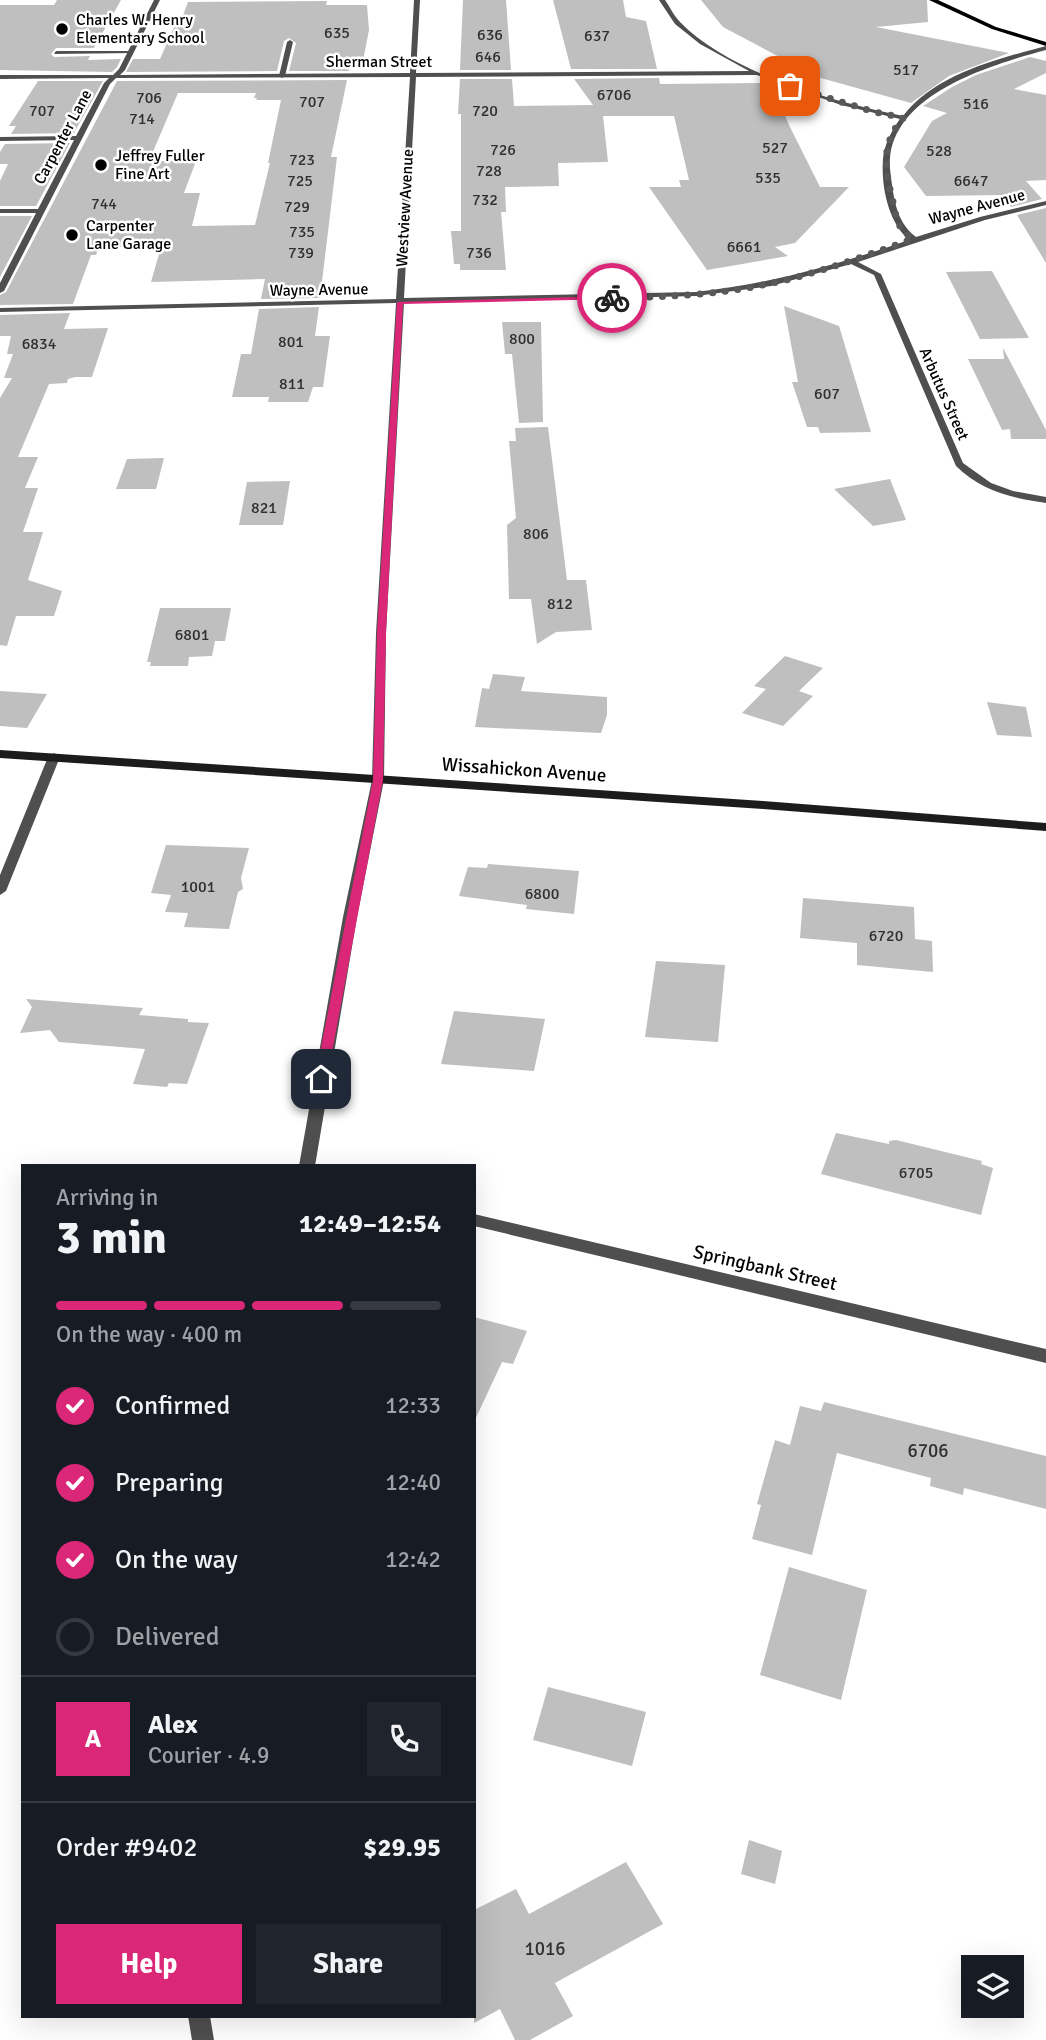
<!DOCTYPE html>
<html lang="en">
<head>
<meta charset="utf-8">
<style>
	:root { --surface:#171b24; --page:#20242c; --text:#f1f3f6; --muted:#9ea1a6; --line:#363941; --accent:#db2777 }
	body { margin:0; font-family:Signika,sans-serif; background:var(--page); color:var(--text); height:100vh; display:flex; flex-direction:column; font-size:26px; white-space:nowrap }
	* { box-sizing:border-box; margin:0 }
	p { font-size:23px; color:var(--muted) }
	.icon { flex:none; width:38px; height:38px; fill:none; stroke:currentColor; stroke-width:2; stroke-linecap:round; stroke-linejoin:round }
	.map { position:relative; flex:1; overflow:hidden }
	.details { position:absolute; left:21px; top:1164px; width:455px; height:854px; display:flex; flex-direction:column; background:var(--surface); border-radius:0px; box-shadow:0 7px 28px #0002 }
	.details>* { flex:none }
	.buttons { position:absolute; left:961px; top:1955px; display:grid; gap:14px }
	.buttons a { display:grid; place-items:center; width:63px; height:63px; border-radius:0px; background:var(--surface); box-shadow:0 7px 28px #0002; font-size:35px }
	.pin { position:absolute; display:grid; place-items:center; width:60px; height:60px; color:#fff; margin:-30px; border-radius:14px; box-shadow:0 4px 10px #0006 }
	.courier { position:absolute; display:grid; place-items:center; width:70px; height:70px; margin:-35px; border:5px solid #db2777; border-radius:50%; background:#fff; color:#222; box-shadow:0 2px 9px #0007 }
	.head em { font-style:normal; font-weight:700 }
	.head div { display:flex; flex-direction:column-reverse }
	.head { display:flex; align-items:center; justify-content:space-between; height:119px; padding:0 35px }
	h1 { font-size:46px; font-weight:700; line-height:52px }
	.bar { display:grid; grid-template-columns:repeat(4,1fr); gap:10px 7px; align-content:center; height:84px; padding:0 35px }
	.bar i { height:9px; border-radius:5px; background:var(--line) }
	.bar .selected { background:var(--accent) }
	.bar p { grid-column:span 4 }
	.line { display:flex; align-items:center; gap:18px; padding:0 35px; border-top:2px solid var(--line) }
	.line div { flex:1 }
	.round { display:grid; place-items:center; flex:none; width:74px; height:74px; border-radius:0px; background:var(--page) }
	ol { padding:0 35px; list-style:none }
	li { display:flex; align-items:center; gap:21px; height:77px }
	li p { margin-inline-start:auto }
	li .icon { padding:7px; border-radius:50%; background:var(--accent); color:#fff; stroke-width:4 }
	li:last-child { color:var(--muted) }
	li i { width:38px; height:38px; border:4px solid var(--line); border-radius:50% }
	.action { display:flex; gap:14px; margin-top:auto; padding:14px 35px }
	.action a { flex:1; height:80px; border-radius:0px; background:var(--accent); color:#fff; font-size:28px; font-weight:700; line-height:80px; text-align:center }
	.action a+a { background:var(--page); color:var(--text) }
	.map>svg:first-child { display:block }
	.building { fill:#bfbfbf; fill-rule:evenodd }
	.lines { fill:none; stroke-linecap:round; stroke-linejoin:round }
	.lane { fill:#4f4f4f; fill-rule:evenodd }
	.street { fill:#4f4f4f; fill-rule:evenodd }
	.secondary { fill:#1c1c1c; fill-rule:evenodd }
	.primary { fill:#000; fill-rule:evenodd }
	.route { fill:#db2777 }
	.done { stroke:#595959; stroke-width:7; stroke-dasharray:0 12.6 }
	.poi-dot { fill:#000; stroke:#fff; stroke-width:2.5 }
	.labels { text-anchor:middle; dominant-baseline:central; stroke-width:5; stroke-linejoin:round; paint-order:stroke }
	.far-poi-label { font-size:16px; fill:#000; stroke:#fff; text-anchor:start }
	.number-label { font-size:16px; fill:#303030 }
	.far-street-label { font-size:16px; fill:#000; stroke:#fff }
	.street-label { font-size:19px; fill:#000; stroke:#fff }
	.near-number-label { font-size:19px; fill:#303030 }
</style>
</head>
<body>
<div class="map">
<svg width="1046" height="2040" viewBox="0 0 1046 2040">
	<rect width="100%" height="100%" fill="#fff"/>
	<path class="building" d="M57,0H121L94,48H56L51,54L54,57L90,56L88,60L121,59L117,67L112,72L0,70V5H54Z
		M463,0H506L511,70H460Z
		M553,0H623L626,17L646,21L657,69H571Z
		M701,0H927L928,22L876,27L1009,53L949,76L911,103L817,77L723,27Z
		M327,1L326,5H367L369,30L362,66L350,67L349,71H289L296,43L289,38L284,41L277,71L126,72L133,59H160L178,18H182L188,2Z
		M1030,57L1046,61V73L1014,89L1046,95V180L1026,181L1042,199L1011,207L1004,195L926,196L904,167L932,121L947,113L923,106L952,87L976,75Z
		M659,78L660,84L771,83L789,125L820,187H849L795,243L775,247L788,256L707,270L649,187H681L679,180H689L674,116H603L608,162L558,163L559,186L505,187L506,212H501L506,270H460V264H454L451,231H461V114H458L460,79H512L514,106L593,105L574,79Z
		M347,80L331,157H337L320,298L261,299L265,279L151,282L161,247H99L96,255H91L73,304L0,305V295L6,292L117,81ZM178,93H256L254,98H257L256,100H281L268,163H270L255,225L192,226L200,193H184L196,161H149Z
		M38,81H103L74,133L11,134L16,126H9Z
		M70,143L36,206H0V181L8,164H0V152L5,144Z
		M1046,208V263L1017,215Z
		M0,216H32L0,277Z
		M992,271L1029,338L980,339L946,272Z
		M784,306L839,326L871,432L820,433L818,427H807L792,382H798Z
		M319,307L315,336H330L323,387H313L308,402H268L269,397H232L241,354H251L259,309Z
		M70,313L64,329L108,328L92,377H75L68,379L67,383L49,384L18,457H38L25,488H38L23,532H43L28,580L62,591L54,616H16L7,646L0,645V398L12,378H4L13,354H7L11,336H0V315Z
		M502,322H541L543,422L519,423L512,354H505Z
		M1003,348L1046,430V439H1011L1010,429L1002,430L968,359H1004Z
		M548,427L567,580H586L592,630L556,632L537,644L531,599H509L507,525L516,518L509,441H516L515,428Z
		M164,458L156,489H116L127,459Z
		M890,479L906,520L873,526L834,489Z
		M290,481L283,525H239L247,482Z
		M160,608H231L225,641H215L212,656L189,657L188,666H150L151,662H147Z
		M785,656L823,668L799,691L813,696L783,726L742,713L766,689L754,686Z
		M493,674L525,677L521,691L607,697V715L601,733L475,727L482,688L489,689Z
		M0,691L47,694L27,728L0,726Z
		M987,702L1026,707L1032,737L997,735Z
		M166,845L249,848L241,878L243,889L238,892L229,929L184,927L188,913L165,912L171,895L151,893Z
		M488,864L579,871L574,914L526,909L527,905L459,896L468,867L487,868Z
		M803,898L914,907L915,939L932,941L933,972L857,965V943L800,938Z
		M656,961L725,965L718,1042L645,1037Z
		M26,999L143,1008L139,1015L188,1019V1022L209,1023L187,1084L169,1083L167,1087L133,1084L145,1049L59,1042L50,1030L20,1033L32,1007Z
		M454,1011L545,1019L534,1071L441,1064Z
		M836,1133L889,1144V1141L896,1140L982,1161L981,1164L993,1168L981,1215L821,1174Z
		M474,1317L527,1331L513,1364L502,1362L474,1422Z
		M824,1402L1046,1456V1509L964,1488L963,1495L930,1486L931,1478L837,1453L812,1555L752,1539L761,1505L757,1504L775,1440L790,1445L800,1406L821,1411Z
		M789,1567L867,1590L841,1700L760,1675Z
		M548,1687L646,1712L632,1766L533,1740Z
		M749,1840L782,1851L775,1884L741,1874Z
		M626,1862L663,1924L555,1983L573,2016L530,2040H515L500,2009L474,2023V1910L516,1889L529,1914Z"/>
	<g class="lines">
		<path class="lane" d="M290,40L293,42L285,76L282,78L279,76L287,42Z
			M56,51H131L134,53L54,54Z"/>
		<path class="street" d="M154,0H160L125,70L120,75L410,73L414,0H420L416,73L749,71L700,44L675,24L659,0H665C670,7 674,16 680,22C731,74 834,102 903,116C935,74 998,59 1046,46V50C994,64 896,92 890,158C889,166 891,176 892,185C895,206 899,224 916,237L980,217L1046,201V205L985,220L858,262L881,274L963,463L991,483L1013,491L1046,497V503C1012,498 981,491 956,466L874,275L851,264L771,286L696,296L404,303L386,633L384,780L357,917L315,1166H299L343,917L372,780L376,633L396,303L0,312V308L396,299L410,77L116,78L110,84L4,291L0,293V283L36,213H0V209H38L74,140L0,141V137L76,136L104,83L109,78L0,79V75H113L119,69ZM757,75L841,105L900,119C892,130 884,145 883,159C881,186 888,222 909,240C839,264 771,284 696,292L404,298L416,77Z
			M54,753L60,757L6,891L0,895V875L48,757Z
			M474,1214L1046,1349V1363L474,1226Z
			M188,2016H210L214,2040H192Z"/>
		<path class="secondary" d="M0,750L763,801L1046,823V831L763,809L0,758Z"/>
		<path class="primary" d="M929,0H938L996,27L1046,42V46L992,29Z"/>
	</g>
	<path class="route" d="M612,296L615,299L403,304L386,633L383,780L327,1079L325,1082H317L315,1079L373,780L377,633L397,302Z"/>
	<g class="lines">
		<path class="done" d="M612,298C663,297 714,295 763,285C814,275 864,256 913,239C897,228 897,220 893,202C885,169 880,145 903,118L871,111L790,86"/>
	</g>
	<g class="poi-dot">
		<circle cx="62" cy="29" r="7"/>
		<circle cx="101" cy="165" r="7"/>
		<circle cx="72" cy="235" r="7"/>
	</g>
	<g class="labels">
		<g class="far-poi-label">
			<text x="76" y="20">Charles W. Henry<tspan x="76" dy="18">Elementary School</tspan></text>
			<text x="115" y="156">Jeffrey Fuller<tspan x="115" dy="18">Fine Art</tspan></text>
			<text x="86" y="226">Carpenter<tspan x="86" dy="18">Lane Garage</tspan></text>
		</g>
		<g class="number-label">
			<text x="337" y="33">635</text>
			<text x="490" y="35">636</text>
			<text x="597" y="36">637</text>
			<text x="488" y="57">646</text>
			<text x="906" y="70">517</text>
			<text x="614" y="95">6706</text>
			<text x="149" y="98">706</text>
			<text x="312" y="102">707</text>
			<text x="976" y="104">516</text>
			<text x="42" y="111">707</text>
			<text x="485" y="111">720</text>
			<text x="142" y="119">714</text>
			<text x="775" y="148">527</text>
			<text x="503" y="150">726</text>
			<text x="939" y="151">528</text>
			<text x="302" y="160">723</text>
			<text x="489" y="171">728</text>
			<text x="768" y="178">535</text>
			<text x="300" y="181">725</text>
			<text x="971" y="181">6647</text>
			<text x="485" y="200">732</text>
			<text x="104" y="204">744</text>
			<text x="297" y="207">729</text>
			<text x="302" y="232">735</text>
			<text x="744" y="247">6661</text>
			<text x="301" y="253">739</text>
			<text x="479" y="253">736</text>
			<text x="522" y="339">800</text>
			<text x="291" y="342">801</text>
			<text x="39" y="344">6834</text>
			<text x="292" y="384">811</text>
			<text x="827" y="394">607</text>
			<text x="264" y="508">821</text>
			<text x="536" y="534">806</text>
			<text x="560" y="604">812</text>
			<text x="192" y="635">6801</text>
			<text x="198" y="887">1001</text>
			<text x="542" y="894">6800</text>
			<text x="886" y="936">6720</text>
			<text x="916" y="1173">6705</text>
		</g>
		<g class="far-street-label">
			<text x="379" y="62">Sherman Street</text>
			<text transform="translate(63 137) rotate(-62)">Carpenter Lane</text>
			<text transform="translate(977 207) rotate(-15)">Wayne Avenue</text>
			<text transform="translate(405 208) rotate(-87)">Westview Avenue</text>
			<text transform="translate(319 290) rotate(-1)">Wayne Avenue</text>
			<text transform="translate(944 394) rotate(66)">Arbutus Street</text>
		</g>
		<g class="street-label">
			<text transform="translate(524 770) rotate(4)">Wissahickon Avenue</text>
			<text transform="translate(765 1268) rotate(13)">Springbank Street</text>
		</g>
		<g class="near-number-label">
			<text x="928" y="1451">6706</text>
			<text x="545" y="1949">1016</text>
		</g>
	</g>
</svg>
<div class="buttons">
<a><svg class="icon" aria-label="layers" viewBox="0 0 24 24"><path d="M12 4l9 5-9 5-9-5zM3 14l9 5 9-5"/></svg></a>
</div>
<div class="pin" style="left:790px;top:86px;background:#ea580c"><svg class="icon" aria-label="bag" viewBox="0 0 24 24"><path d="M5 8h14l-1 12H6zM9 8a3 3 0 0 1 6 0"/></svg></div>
<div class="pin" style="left:321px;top:1079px;background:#1f2937"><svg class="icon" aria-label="home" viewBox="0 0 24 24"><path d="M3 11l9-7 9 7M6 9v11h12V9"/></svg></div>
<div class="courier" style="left:612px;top:298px"><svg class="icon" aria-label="bike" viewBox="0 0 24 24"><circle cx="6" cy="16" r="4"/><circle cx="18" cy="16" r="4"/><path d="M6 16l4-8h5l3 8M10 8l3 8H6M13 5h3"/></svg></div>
<section class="details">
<div class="head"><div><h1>3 min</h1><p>Arriving in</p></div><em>12:49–12:54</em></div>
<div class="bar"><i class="selected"></i><i class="selected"></i><i class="selected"></i><i></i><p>On the way · 400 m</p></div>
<ol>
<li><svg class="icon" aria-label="check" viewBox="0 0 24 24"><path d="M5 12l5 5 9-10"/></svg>Confirmed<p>12:33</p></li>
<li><svg class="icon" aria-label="check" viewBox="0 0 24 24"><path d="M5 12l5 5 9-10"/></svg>Preparing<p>12:40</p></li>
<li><svg class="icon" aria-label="check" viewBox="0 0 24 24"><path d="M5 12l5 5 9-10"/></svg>On the way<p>12:42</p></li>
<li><i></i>Delivered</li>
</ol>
<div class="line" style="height:126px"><b class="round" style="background:var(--accent);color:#fff">A</b><div><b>Alex</b><p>Courier · 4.9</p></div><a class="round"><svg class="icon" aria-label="phone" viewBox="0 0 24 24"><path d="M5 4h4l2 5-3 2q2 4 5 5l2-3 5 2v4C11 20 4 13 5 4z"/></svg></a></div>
<div class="line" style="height:91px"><div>Order #9402</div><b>$29.95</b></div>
<div class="action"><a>Help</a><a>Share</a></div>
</section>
</div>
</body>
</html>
